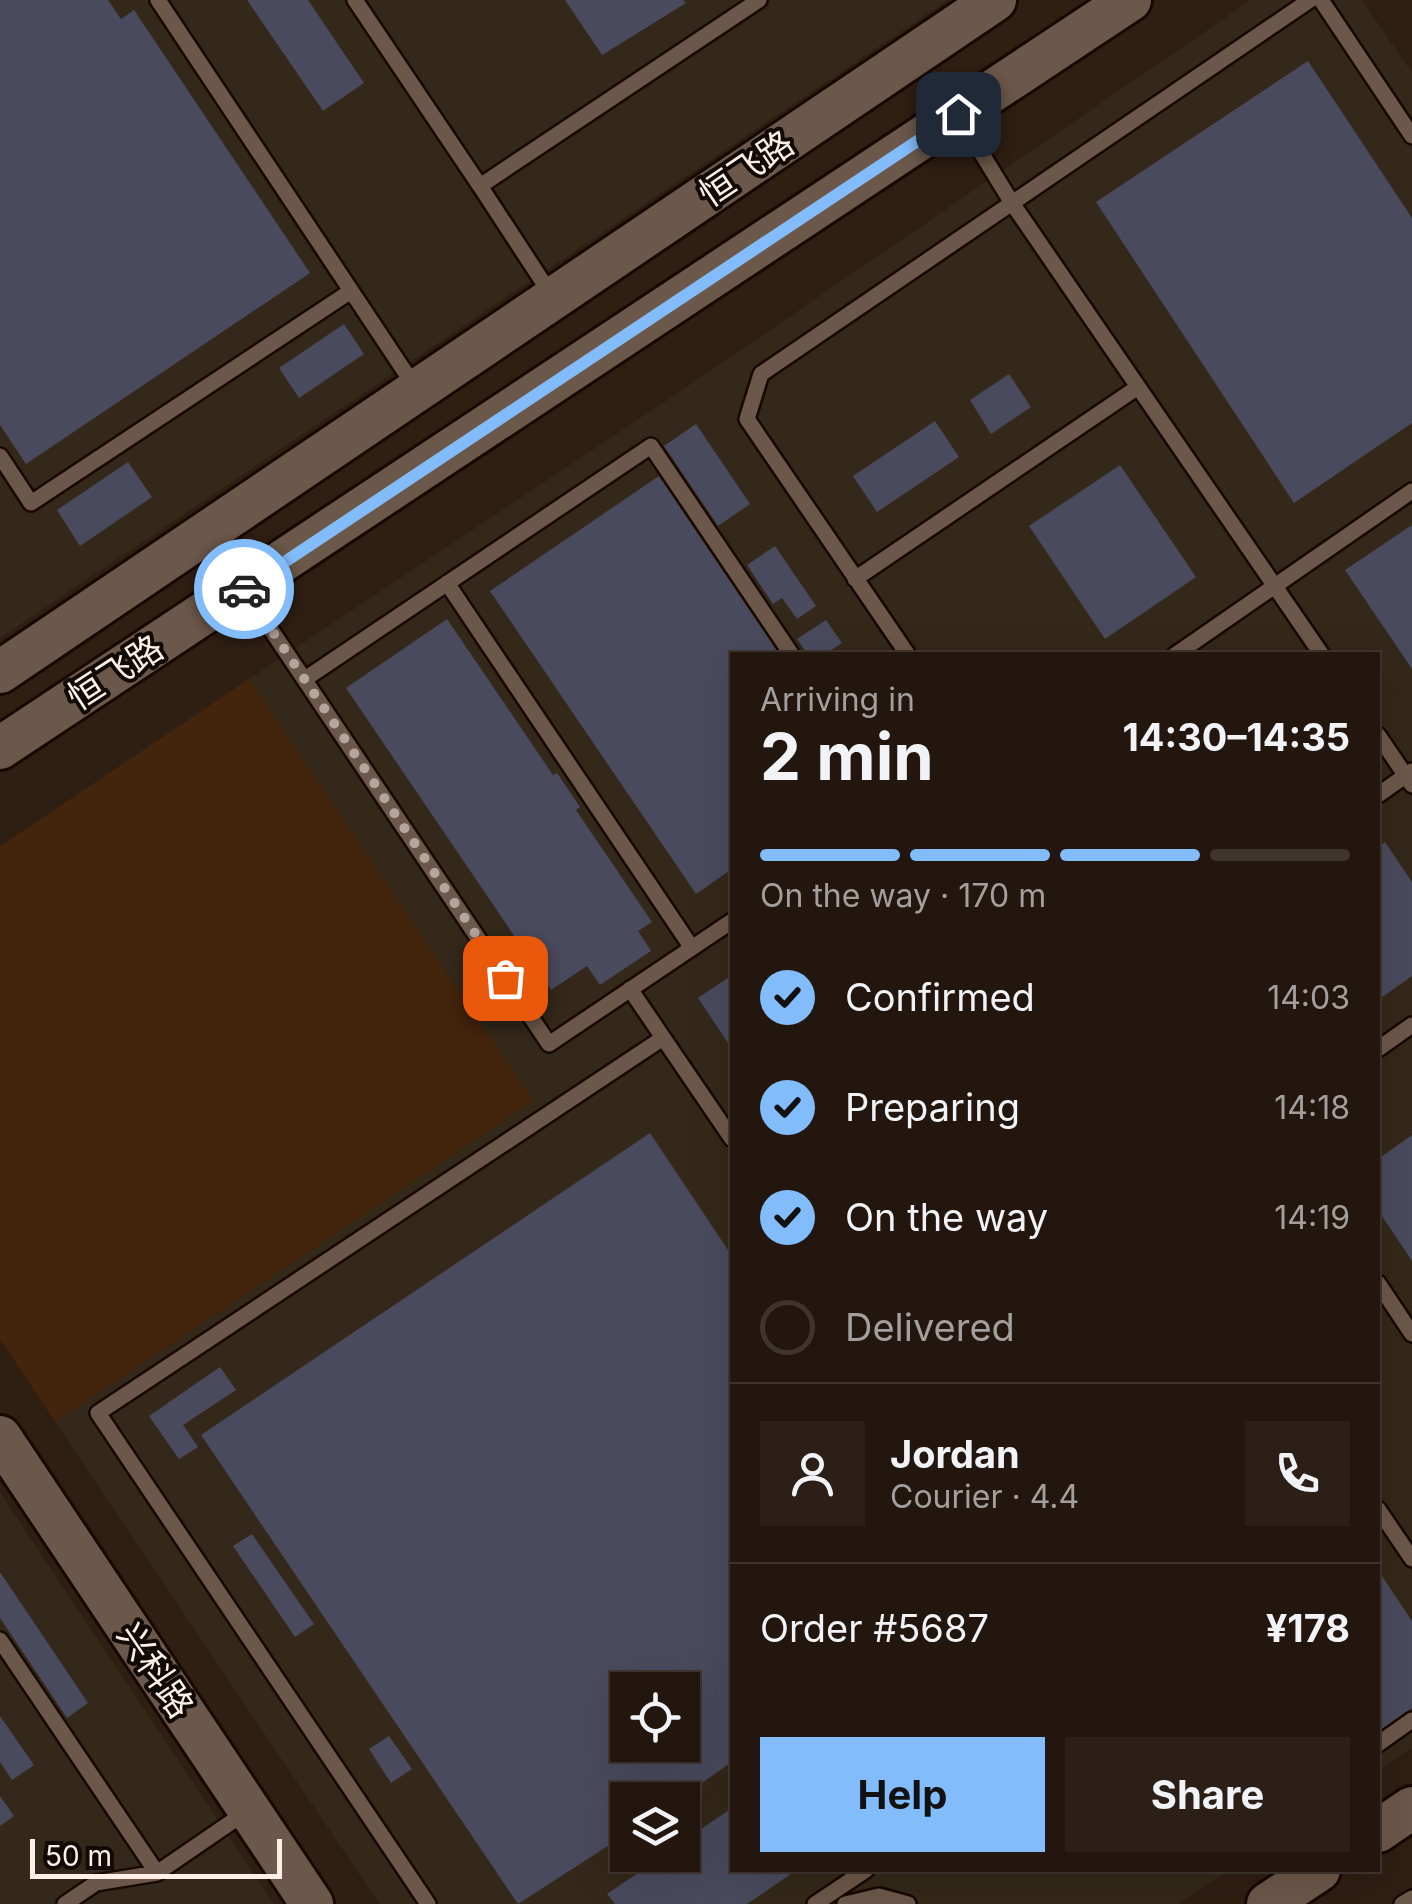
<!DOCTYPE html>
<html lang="en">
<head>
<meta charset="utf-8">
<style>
	:root { --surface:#23160e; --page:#2b1f17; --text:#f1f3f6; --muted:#a39f9e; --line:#40352e; --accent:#83bcfb }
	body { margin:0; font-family:Inter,"Noto Sans SC",sans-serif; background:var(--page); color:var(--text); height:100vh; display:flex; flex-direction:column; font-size:38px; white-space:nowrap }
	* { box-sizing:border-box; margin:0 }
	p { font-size:32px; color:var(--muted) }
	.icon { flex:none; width:55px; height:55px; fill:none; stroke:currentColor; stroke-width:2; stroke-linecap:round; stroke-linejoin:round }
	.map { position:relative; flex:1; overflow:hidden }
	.sheet { position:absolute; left:730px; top:652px; width:650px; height:1220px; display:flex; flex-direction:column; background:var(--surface); border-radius:0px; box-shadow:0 10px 40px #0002,0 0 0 2px var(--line) }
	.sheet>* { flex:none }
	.buttons { position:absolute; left:610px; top:1672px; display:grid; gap:20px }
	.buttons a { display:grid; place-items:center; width:90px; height:90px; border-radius:0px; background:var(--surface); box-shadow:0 10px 40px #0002,0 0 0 2px var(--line); font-size:50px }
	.scale { position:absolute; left:30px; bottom:25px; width:252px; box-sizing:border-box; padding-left:10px; border:5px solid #fcf0e8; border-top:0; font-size:28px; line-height:35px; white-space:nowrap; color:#fcf0e8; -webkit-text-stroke:8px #120a06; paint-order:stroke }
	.pin { position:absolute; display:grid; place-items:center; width:85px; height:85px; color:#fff; margin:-42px; border-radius:20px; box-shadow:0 5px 15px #0006 }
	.courier { position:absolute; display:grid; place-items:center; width:100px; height:100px; margin:-50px; border:8px solid #83bcfb; border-radius:50%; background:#fff; color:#222; box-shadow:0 2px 12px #0007 }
	.headline em { font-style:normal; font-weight:700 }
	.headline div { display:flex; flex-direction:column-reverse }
	.headline { display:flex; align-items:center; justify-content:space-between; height:170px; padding:0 30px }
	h1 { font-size:65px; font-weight:700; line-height:75px }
	.bar { display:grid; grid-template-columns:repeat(4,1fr); gap:15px 10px; align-content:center; height:120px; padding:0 30px }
	.bar i { height:12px; border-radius:8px; background:var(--line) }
	.bar .active { background:var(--accent) }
	.bar p { grid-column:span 4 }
	.line { display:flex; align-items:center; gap:25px; padding:0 30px; border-top:2px solid var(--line) }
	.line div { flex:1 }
	.round { display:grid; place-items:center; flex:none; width:105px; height:105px; border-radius:0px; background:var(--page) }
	ol { padding:0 30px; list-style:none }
	li { display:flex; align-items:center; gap:30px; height:110px }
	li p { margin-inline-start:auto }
	li .icon { padding:10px; border-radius:50%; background:var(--accent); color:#111; stroke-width:4 }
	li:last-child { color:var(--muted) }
	li i { width:55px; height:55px; border:5px solid var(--line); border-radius:50% }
	.button { display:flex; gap:20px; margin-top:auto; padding:20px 30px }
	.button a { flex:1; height:115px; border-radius:0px; background:var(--accent); color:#111; font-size:40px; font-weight:700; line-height:115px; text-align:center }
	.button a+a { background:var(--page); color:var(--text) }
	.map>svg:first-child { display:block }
	.industrial { fill:#332819; fill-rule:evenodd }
	.green { fill:#43240c }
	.building { fill:#4a4a5e; fill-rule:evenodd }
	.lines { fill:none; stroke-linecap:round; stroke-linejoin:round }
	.lane-casing { stroke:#170801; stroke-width:20 }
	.secondary-casing { stroke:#170801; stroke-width:48 }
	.lane { stroke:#6c584a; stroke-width:15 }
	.secondary { stroke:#6c584a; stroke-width:42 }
	.done { stroke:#b4a69d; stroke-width:10; stroke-dasharray:0 18 }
	.route { stroke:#83bcfb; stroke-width:12 }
	.labels { text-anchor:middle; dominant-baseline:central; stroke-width:8; stroke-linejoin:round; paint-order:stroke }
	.street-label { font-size:35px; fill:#fcf0e8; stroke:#120a06 }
</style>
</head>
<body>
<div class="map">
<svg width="1412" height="1904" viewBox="0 0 1412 1904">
	<rect width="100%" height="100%" fill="#2f1e12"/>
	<path class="industrial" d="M0,0H948L0,638Z
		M1251,0H1362L1412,73V1748L1378,1771V655H732V1870H1230L1179,1904H379L55,1422L533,1101L249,679L681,391ZM628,1690H682V1745H628ZM628,1800H682V1855H628Z
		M0,1492L274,1904H0Z"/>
	<path class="green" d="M249,679L533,1101L55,1422L0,1339V846Z"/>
	<path class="building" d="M0,0H108L121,19L134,10L310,273L26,464L0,425Z
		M247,0H308L364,83L323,111Z
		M565,0H683L686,3L602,55Z
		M1308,61L1412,218V423L1294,503L1096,202Z
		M344,324L364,354L299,398L279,368Z
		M1009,374L1031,407L991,434L970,400Z
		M935,421L959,457L877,512L853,476Z
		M696,424L750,504L718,526L664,446Z
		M128,462L152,497L80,546L57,510Z
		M1120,465L1196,577L1105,639L1029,526Z
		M659,476L780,655H732V869L696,894L490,591Z
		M1412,525V669L1345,570Z
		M775,546L816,606L797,619L782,598L773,604L747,565Z
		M447,619L553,775L557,773L580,807L576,810L652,922L638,931L651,951L600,985L587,966L551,990L346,688Z
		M826,620L842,643L824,655H808L797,639Z
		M1385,842L1412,882V976L1378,1000V847Z
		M732,975V1049L698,998Z
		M650,1133L732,1256V1762L677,1800H628V1833L518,1904L201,1435ZM628,1690H682V1745H628Z
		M1412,1135V1261L1378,1210V1159Z
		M220,1367L236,1390L183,1425L198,1447L179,1459L149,1416Z
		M252,1534L314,1624L295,1637L233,1546Z
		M1378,1570L1412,1621V1708L1378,1732Z
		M0,1572L88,1703L67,1718L0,1618Z
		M0,1716L34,1765L12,1780L0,1762Z
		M389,1736L412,1769L391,1783L369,1749Z
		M0,1796L14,1816L0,1826Z
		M732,1808V1870H797L747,1904H615L607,1894L664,1855H682V1842Z"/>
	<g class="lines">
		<g class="lane-casing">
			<path id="lane" d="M158,0L415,387
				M355,0L480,186L759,0
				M1310,0L1012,203L1322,655
				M1321,0L1412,136
				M480,186L552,296
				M0,456L31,503L351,291
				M855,579L1138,387
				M447,583L692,948
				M245,591L549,1044L732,921
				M908,655L747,419L761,374L1012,203L960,118
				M1175,655L1412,491
				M305,679L651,446L792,655
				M1378,735L1412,785
				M1378,795L1412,771
				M630,989L732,1139
				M1378,1049L1412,1025
				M1378,1283L1412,1334
				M1378,1509L1412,1559
				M0,1640L157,1873
				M1378,1744L1412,1720
				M65,1904L96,1883L157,1873L246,1812
				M428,1904L98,1413L663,1038
				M815,1904L866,1870
				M845,1904L879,1896L908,1904
				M1402,1904L1412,1898"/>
		</g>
		<g class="secondary-casing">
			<path id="secondary" d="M0,672L995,0
				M0,748L1130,0
				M0,1437L312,1904
				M1378,1831L1412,1808
				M1268,1904L1319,1870"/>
		</g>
		<use href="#lane" class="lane"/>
		<use href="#secondary" class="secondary"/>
	</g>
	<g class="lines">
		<path class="done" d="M244,589L505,978"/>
		<path class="route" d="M244,589L958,114"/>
	</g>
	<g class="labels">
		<g class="street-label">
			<text transform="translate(746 168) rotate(-34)">恒飞路</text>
			<text transform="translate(115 672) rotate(-33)">恒飞路</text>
			<text transform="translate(156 1670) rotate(56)">兴科路</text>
		</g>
	</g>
</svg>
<div class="buttons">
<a><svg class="icon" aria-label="locate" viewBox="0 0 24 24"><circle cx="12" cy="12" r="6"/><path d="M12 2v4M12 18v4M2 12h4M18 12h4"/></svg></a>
<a><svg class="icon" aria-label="layers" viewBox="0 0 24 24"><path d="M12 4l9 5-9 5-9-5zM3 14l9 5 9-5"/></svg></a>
</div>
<div class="scale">50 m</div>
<div class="pin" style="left:505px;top:978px;background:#ea580c"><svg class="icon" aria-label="bag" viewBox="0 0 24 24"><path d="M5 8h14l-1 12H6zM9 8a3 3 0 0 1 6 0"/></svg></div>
<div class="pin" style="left:958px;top:114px;background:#1f2937"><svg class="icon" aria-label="home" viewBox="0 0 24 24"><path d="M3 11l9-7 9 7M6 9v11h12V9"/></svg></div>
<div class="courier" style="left:244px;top:589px"><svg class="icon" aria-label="car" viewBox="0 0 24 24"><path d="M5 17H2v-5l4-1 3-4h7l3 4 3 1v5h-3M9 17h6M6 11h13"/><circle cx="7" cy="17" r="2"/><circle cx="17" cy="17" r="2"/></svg></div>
<section class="sheet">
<div class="headline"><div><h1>2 min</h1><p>Arriving in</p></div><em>14:30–14:35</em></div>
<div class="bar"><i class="active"></i><i class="active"></i><i class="active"></i><i></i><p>On the way · 170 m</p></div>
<ol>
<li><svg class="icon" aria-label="check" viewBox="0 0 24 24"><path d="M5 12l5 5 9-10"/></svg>Confirmed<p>14:03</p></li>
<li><svg class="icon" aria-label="check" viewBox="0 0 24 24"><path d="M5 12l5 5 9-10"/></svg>Preparing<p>14:18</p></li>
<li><svg class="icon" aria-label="check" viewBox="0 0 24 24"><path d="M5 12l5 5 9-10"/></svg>On the way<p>14:19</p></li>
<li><i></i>Delivered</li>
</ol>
<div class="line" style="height:180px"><a class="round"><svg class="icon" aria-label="person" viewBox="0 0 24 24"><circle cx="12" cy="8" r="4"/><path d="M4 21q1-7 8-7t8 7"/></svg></a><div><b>Jordan</b><p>Courier · 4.4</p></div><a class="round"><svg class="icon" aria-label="phone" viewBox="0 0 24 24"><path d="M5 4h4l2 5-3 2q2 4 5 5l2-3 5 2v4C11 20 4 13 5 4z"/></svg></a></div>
<div class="line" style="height:130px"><div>Order #5687</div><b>¥178</b></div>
<div class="button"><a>Help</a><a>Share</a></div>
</section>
</div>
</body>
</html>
